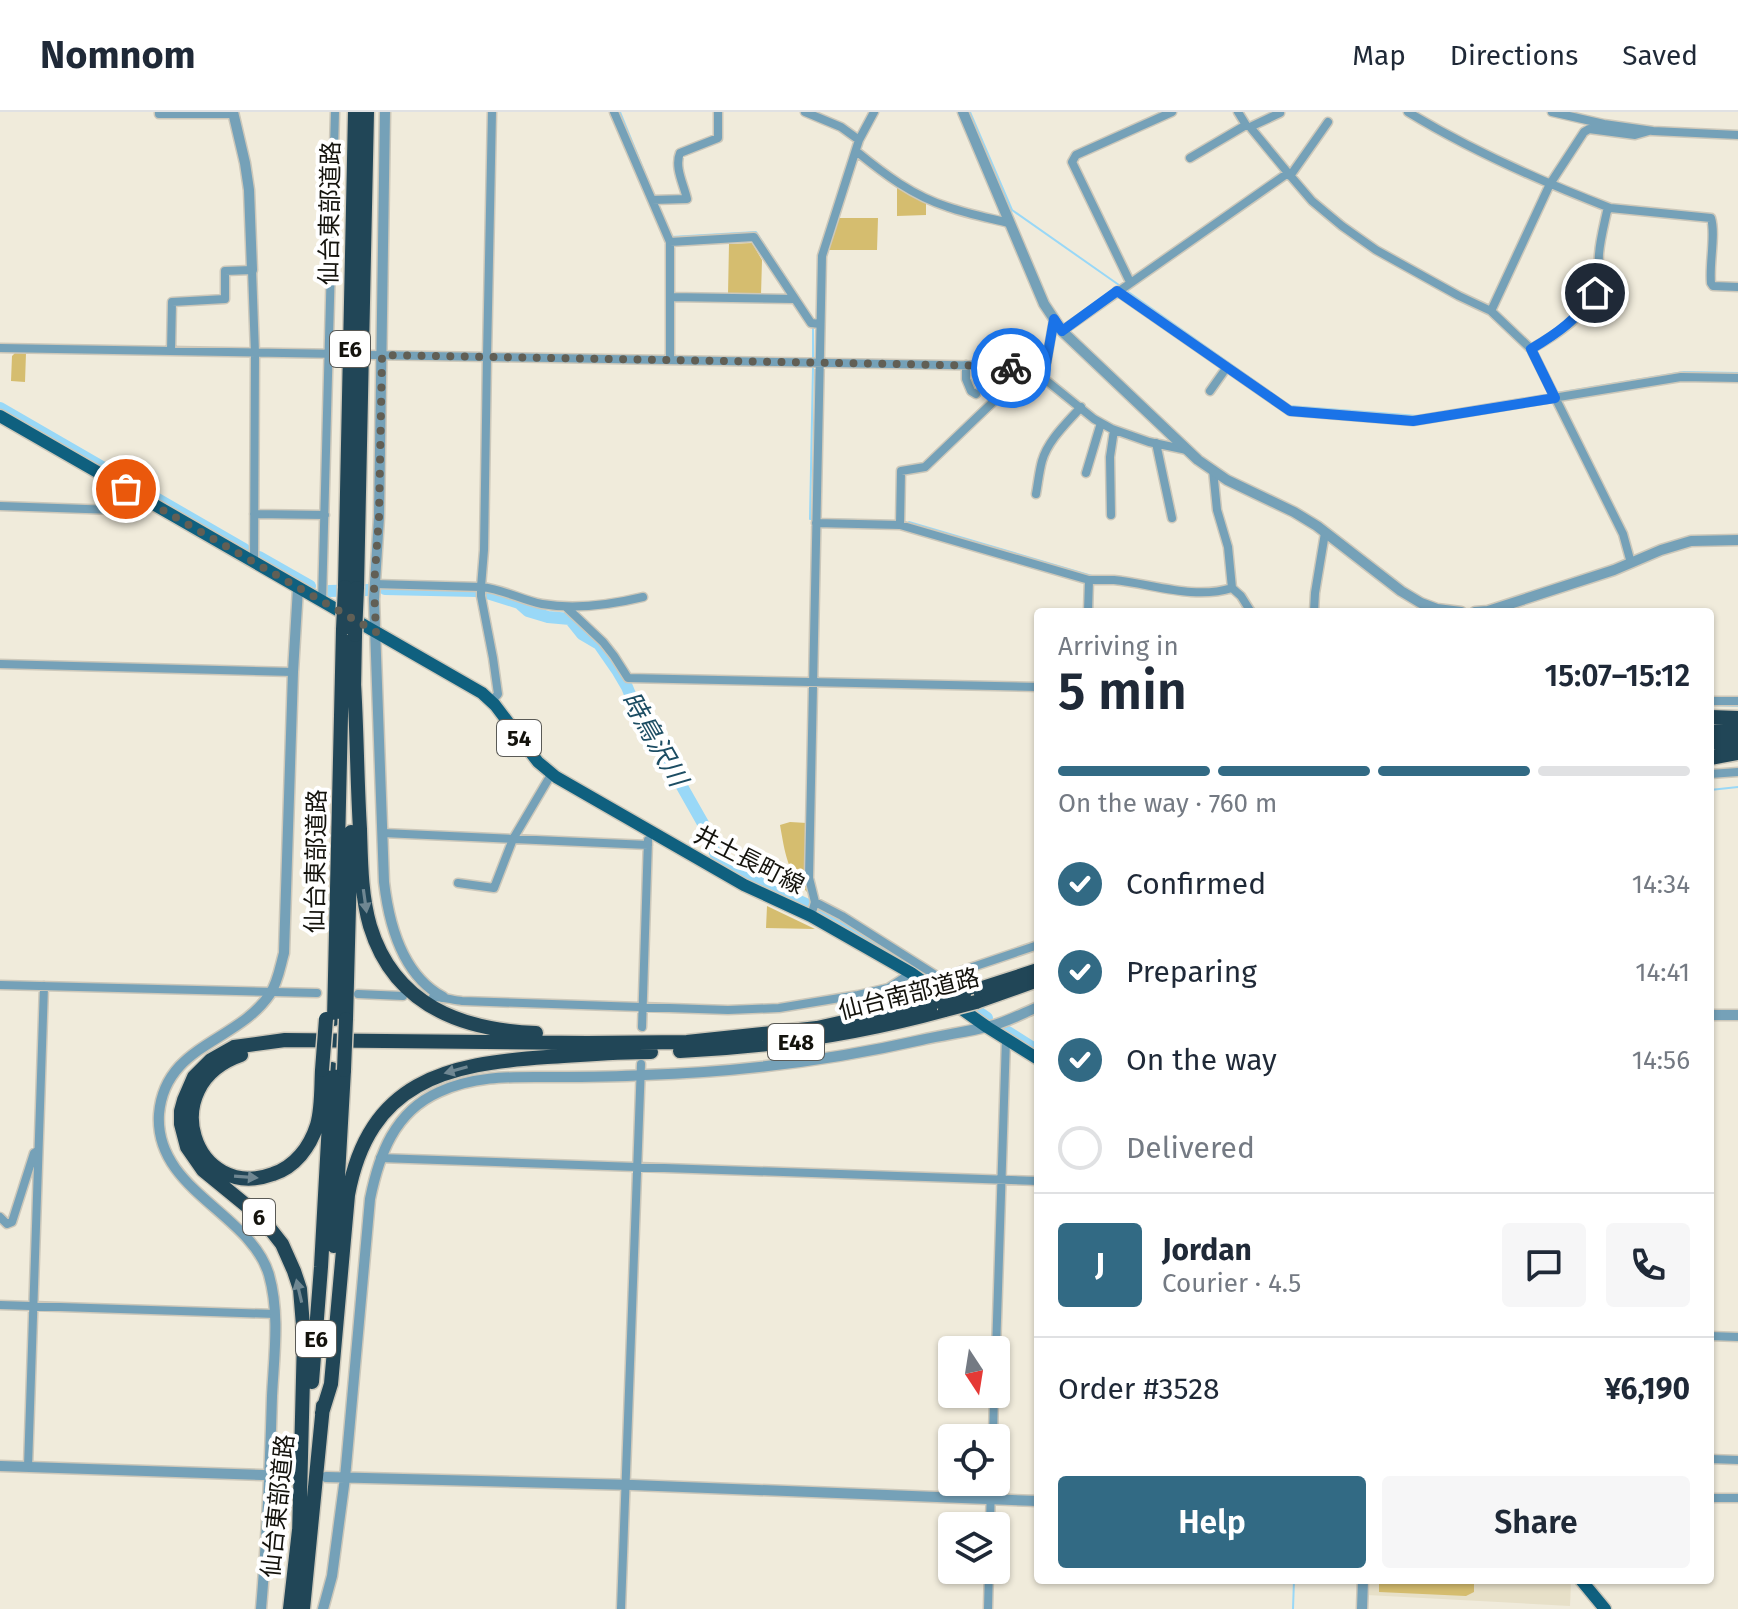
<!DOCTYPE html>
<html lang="en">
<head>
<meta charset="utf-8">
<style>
	:root { --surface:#fff; --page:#f6f6f7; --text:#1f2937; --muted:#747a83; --line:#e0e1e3; --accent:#326a84 }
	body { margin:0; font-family:"Fira Sans","Noto Sans JP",sans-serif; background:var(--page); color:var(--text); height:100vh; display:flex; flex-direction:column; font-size:30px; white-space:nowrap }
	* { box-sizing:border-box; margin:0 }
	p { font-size:26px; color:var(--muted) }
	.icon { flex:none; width:44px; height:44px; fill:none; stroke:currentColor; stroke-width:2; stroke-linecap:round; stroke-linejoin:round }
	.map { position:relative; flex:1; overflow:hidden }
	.drawer { position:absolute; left:1034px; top:496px; width:680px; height:976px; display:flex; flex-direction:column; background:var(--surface); border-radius:8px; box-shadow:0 2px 6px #0004 }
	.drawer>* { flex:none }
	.needle { width:52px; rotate:168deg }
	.fabs { position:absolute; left:938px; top:1224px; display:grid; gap:16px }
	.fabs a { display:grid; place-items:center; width:72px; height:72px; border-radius:8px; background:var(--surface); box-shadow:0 2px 6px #0004; font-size:40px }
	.pin { position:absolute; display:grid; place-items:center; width:68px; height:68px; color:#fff; margin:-34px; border:4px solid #fff; border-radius:50%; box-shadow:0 2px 8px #0007 }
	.courier { position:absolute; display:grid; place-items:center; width:80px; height:80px; margin:-40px; border:6px solid #1a73e8; border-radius:50%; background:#fff; color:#222; box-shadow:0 2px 10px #0007 }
	.head em { font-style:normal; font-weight:600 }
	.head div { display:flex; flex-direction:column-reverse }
	.head { display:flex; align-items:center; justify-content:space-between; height:136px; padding:0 24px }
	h1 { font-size:52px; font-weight:600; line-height:60px }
	.bar { display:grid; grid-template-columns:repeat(4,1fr); gap:12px 8px; align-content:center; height:96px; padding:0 24px }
	.bar i { height:10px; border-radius:6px; background:var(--line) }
	.bar .selected { background:var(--accent) }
	.bar p { grid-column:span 4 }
	.line { display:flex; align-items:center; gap:20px; padding:0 24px; border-top:2px solid var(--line) }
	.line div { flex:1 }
	.round { display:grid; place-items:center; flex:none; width:84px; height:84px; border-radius:8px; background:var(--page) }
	ol { padding:0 24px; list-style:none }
	li { display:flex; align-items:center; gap:24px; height:88px }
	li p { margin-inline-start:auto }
	li .icon { padding:8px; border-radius:50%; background:var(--accent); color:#fff; stroke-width:4 }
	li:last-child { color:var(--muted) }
	li i { width:44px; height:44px; border:4px solid var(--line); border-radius:50% }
	.action { display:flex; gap:16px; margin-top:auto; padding:16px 24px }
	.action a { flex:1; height:92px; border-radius:8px; background:var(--accent); color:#fff; font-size:32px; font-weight:600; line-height:92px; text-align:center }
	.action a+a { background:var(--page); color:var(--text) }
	header { display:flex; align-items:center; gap:48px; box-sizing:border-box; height:112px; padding:0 40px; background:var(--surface); border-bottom:2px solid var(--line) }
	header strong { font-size:38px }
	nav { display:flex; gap:44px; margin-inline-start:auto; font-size:28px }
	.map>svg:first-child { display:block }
	.built { fill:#e7e0c8 }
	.green { fill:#d5bd6f }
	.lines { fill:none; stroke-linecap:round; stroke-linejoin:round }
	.stream { stroke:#99d8f7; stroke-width:2 }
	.river { stroke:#99d8f7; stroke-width:12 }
	.minor-casing { stroke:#cdc8ba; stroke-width:11 }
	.tertiary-casing { stroke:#cdc8ba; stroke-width:13 }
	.primary-casing { stroke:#cdc8ba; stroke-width:15 }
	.motorway-casing { stroke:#cdc8ba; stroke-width:17 }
	.minor { stroke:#75a1b8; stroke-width:8 }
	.tertiary { stroke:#75a1b8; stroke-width:10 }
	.primary { stroke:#0f607f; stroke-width:12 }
	.motorway { stroke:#214657; stroke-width:14 }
	.motorway-bridge-casing { stroke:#cdc8ba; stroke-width:17; stroke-linecap:butt }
	.motorway-bridge { stroke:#214657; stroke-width:14 }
	.oneway { fill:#6f8792 }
	.done { stroke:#615f55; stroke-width:8; stroke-dasharray:0 14.4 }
	.route { stroke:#1a73e8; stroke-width:10 }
	.labels { text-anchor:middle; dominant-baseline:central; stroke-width:8; stroke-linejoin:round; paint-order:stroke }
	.shield { fill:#fff; stroke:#5a5a56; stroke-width:2 }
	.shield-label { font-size:22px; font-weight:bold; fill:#14130d }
	.street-label { font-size:24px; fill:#14130d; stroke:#fff }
	.water-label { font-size:26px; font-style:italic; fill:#1c4d63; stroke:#fff }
</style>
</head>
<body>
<header>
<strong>Nomnom</strong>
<nav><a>Map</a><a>Directions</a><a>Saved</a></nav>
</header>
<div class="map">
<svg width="1738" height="1497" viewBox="0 0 1738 1497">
	<rect width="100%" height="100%" fill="#f0ebdb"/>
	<path class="built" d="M1368,1468H1569L1571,1471L1570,1494L1367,1483Z"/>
	<path class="green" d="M897,75L926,91V103L897,104Z
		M838,106H878L877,138H828Z
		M752,131L762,148L761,183L728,182L729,132Z
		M15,241H26L25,270L11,269L12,244Z
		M790,710L807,711L806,772L808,781C787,760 785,741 780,713Z
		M767,794L815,817L766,816Z
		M1379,1468H1474V1480L1466,1484L1379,1480Z"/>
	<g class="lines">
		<path class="stream" d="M620,0L651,76
			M970,0L1012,98L1119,173
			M671,125L756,120L800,187
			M1124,177L1290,294L1418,304L1551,282
			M813,246V215
			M1557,281L1684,260L1738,261
			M812,407H810L813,256
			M821,407L894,409
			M909,410L1092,464
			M1092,500L1093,473
			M1710,593L1738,594
			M1710,678L1738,675
			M1293,1497L1294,1468"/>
		<path class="river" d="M0,296L244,437
			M259,445L310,474
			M385,477L476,479
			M329,479L369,478
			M484,480L519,491L528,499L548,505L570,507L582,522L599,532L617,558L627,575L642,611L654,625L705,715L719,751L727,756L808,793
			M819,798L924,863
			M941,874L987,906
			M1008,920L1038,939"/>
		<g class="minor-casing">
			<path id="minor" d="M159,0V2H233
				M492,0L487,245L1003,254L1042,265L1045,258L1054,207
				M614,0L670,130V248
				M805,0L841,15L859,28L874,0
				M1238,0L1246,13
				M1408,0C1472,39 1540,69 1610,96
				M1552,0L1604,12L1653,19L1738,23
				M856,39C884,62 913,84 948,95C968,102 989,106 1009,111
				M1190,46L1246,13L1250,15
				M1288,61L1312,89L1342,114L1376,138L1459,184L1491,199L1531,237L1623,422L1631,451
				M1290,64L1328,10
				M652,88L687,87C684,73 674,55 680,41L718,26V0
				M670,130L754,125L811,211L820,212
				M1130,170L1072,50L1076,43L1172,0
				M1117,179L1290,299L1413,309L1681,265L1738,266
				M670,185L794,187
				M1491,199L1550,72L1584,20L1589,17L1635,23L1649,19
				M1062,219L1288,61L1250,15L1280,1
				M0,236L342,242
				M1531,237C1556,223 1589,203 1598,173C1601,163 1598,153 1599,142C1600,128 1604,113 1607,99L1610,96L1711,106C1716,122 1709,152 1711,171L1713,174L1738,175
				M171,239L172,190L225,187V159L252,158L255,241L254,451
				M369,243L487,245L484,438L481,475L374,472
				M966,253V267L971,279L976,282
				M1042,265L1094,307L1112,317L1149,330L1187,338
				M1210,279L1227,255
				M1156,331L1172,406
				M1086,361L1101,311
				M1036,382C1038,371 1039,360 1042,349C1048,328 1067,311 1081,295
				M0,394L143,399L151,392
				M254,402L325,403
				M1111,403L1110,345L1114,318
				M816,411L900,413L1089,468C1097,468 1106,468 1114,468C1153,472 1194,488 1232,476L1228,435L1217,398L1213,358
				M900,413L901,359L925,355L1015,269L1029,262
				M1232,476L1241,484L1251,500
				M322,490L335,0
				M566,495L603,530L614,544L628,566L1038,575
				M1088,500L1089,468
				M1314,500L1315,481L1325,421
				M0,552L293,560
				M1710,589H1738
				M491,590L498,582L493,546L481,484V475C503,477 521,488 542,492C576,498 610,493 643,485
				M1710,662L1738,660
				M383,721L648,733
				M458,771L494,776L513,727L552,661
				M815,790L842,804L940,866
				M811,804L815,790L809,766L822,144L859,28
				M925,871L1038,833
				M0,873L317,881
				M358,882L403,884
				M433,885C444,885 452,888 462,889L728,898L779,896L858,883L888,876L911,861
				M642,915L648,728
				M380,1046L1038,1069
				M0,1105L7,1112L12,1110L34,1041L37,1039
				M0,1193L275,1202
				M1710,1224L1738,1225
				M996,1239L1006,927
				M993,1326L994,1282
				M1710,1347L1738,1348
				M28,1355L44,874
				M1710,1386H1738
				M990,1414L991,1370
				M621,1497L641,952
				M988,1497L989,1458"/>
		</g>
		<g class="tertiary-casing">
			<path id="tertiary" d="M233,0L245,51L249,78L252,158
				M385,0L379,405L374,487L384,770C389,813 402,863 443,885
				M963,0L1044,192L1062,219L1198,348L1227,368L1294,400L1317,414L1401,479L1421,491L1437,497L1461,500
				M1475,500L1488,499L1614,458L1661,438L1691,429L1738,428
				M1710,903H1738
				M0,1354L293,1364
				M326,1365L633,1373L1038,1389
				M261,1497C267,1426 270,1355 272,1284C274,1244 280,1202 269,1163C251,1101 154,1078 159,1002C165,932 237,931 270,882C278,870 280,855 284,841L293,560L298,476
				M323,1497L332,1464L345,1366L370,1087C379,1043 394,1000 439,980C476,963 513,965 552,965C583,965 613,965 644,963C739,960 828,949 921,928C943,923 965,920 987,915C1005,911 1021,902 1038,895
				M1362,1497L1363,1468"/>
		</g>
		<g class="primary-casing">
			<path id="primary" d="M0,304L482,581L495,593L538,650L556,665L744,773L811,804L911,861L987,915L1038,947
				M1581,1468L1605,1497"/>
		</g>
		<g class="motorway-casing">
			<path id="motorway" d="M345,475L355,0
				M357,476L367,0
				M354,571C357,620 357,669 360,717C361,749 361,783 370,814C394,893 461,918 536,921
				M354,579L355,523
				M1710,605L1738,606
				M1710,620L1738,618
				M1710,631L1738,629
				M1710,646L1738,641
				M964,882L1038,858
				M976,890L1038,868
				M334,907L343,517
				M346,907L351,720
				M680,939C770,935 858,922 945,898
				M241,943C154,973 194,1091 273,1062C295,1055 310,1035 317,1013C322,996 321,976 322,958
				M334,1134L344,958
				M312,1270L321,1155L332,957
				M322,1301L331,1272L348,1083C369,969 446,952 547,945C581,943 616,940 651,940
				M299,1424L304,1226L300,1177L294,1159L282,1132L271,1118L247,1094L203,1058L187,1035L181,1012V999L184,988L194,965L211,948L234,935L285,928L587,931L687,930L817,916L935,890
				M290,1497L299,1418
				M303,1497L323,1294"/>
		</g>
		<use href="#minor" class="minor"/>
		<use href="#tertiary" class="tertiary"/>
		<use href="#primary" class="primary"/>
		<use href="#motorway" class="motorway"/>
		<g class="motorway-bridge-casing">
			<path id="motorway-bridge" d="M343,517L345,475
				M355,523L357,476
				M935,890L964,882
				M945,898L976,890
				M322,958L326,907
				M344,958L346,907"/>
		</g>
		<use href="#motorway-bridge" class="motorway-bridge"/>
	</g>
	<defs><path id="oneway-solid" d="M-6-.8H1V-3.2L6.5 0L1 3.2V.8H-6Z" transform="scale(2)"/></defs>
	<g class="oneway">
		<use href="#oneway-solid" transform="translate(365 789) rotate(82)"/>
		<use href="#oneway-solid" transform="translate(456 958) rotate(164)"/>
		<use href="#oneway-solid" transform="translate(246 1065) rotate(4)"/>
		<use href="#oneway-solid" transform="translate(299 1179) rotate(-103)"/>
	</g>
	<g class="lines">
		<path class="done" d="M126,377L376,520L374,475L379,405L382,243L1003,254L1011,256"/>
		<path class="route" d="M1011,256L1042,265L1045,258L1054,207L1062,219L1117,179L1290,299L1413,309L1555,286L1531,237C1558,221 1577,207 1595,181"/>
	</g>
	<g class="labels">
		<g class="shield">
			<rect x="330" y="219" width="40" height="36" rx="6"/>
			<rect x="497" y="608" width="44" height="36" rx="6"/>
			<rect x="768" y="912" width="56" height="36" rx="6"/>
			<rect x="243" y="1087" width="32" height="36" rx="6"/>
			<rect x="296" y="1209" width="40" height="36" rx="6"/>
		</g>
		<g class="shield-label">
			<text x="350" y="237">E6</text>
			<text x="519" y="626">54</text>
			<text x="796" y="930">E48</text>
			<text x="259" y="1105">6</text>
			<text x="316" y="1227">E6</text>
		</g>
		<g class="street-label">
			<text transform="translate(330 101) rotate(-89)">仙台東部道路</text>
			<text transform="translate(749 748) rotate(27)">井土長町線</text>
			<text transform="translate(316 749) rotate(-89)">仙台東部道路</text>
			<text transform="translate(909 882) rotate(-14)">仙台南部道路</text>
			<text transform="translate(278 1394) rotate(-84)">仙台東部道路</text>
		</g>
		<g class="water-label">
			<text transform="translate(654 627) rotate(60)">時鳥沢川</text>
		</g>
	</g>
</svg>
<div class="fabs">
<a><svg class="needle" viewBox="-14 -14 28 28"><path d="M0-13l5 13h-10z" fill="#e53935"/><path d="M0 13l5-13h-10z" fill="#747a83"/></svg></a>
<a><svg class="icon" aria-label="locate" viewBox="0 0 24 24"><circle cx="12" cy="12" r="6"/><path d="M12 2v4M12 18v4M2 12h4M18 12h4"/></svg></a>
<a><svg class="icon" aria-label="layers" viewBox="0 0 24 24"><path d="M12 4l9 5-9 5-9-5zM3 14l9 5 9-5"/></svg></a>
</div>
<div class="pin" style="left:126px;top:377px;background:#ea580c"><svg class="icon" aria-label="bag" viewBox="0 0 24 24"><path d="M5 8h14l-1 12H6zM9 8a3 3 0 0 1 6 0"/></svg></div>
<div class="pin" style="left:1595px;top:181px;background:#1f2937"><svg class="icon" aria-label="home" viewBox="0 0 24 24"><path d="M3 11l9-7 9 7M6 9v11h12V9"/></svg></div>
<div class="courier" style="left:1011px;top:256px"><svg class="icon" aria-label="bike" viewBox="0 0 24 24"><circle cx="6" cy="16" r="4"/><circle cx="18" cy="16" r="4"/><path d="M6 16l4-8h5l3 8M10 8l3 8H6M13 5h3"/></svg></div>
<section class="drawer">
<div class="head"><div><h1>5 min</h1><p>Arriving in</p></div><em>15:07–15:12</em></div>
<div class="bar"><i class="selected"></i><i class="selected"></i><i class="selected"></i><i></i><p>On the way · 760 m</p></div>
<ol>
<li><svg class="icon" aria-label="check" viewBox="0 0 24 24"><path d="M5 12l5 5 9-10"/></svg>Confirmed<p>14:34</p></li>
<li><svg class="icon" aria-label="check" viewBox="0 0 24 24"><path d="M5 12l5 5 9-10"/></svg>Preparing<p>14:41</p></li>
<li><svg class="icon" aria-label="check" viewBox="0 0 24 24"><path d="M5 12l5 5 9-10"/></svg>On the way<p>14:56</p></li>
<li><i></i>Delivered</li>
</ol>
<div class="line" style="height:144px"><b class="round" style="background:var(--accent);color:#fff">J</b><div><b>Jordan</b><p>Courier · 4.5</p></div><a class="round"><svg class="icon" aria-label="chat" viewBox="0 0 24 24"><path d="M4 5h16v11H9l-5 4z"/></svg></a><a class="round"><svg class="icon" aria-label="phone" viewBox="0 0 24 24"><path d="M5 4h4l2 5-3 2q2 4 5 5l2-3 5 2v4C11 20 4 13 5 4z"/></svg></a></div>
<div class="line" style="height:104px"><div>Order #3528</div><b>¥6,190</b></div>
<div class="action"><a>Help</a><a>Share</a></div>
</section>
</div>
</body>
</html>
